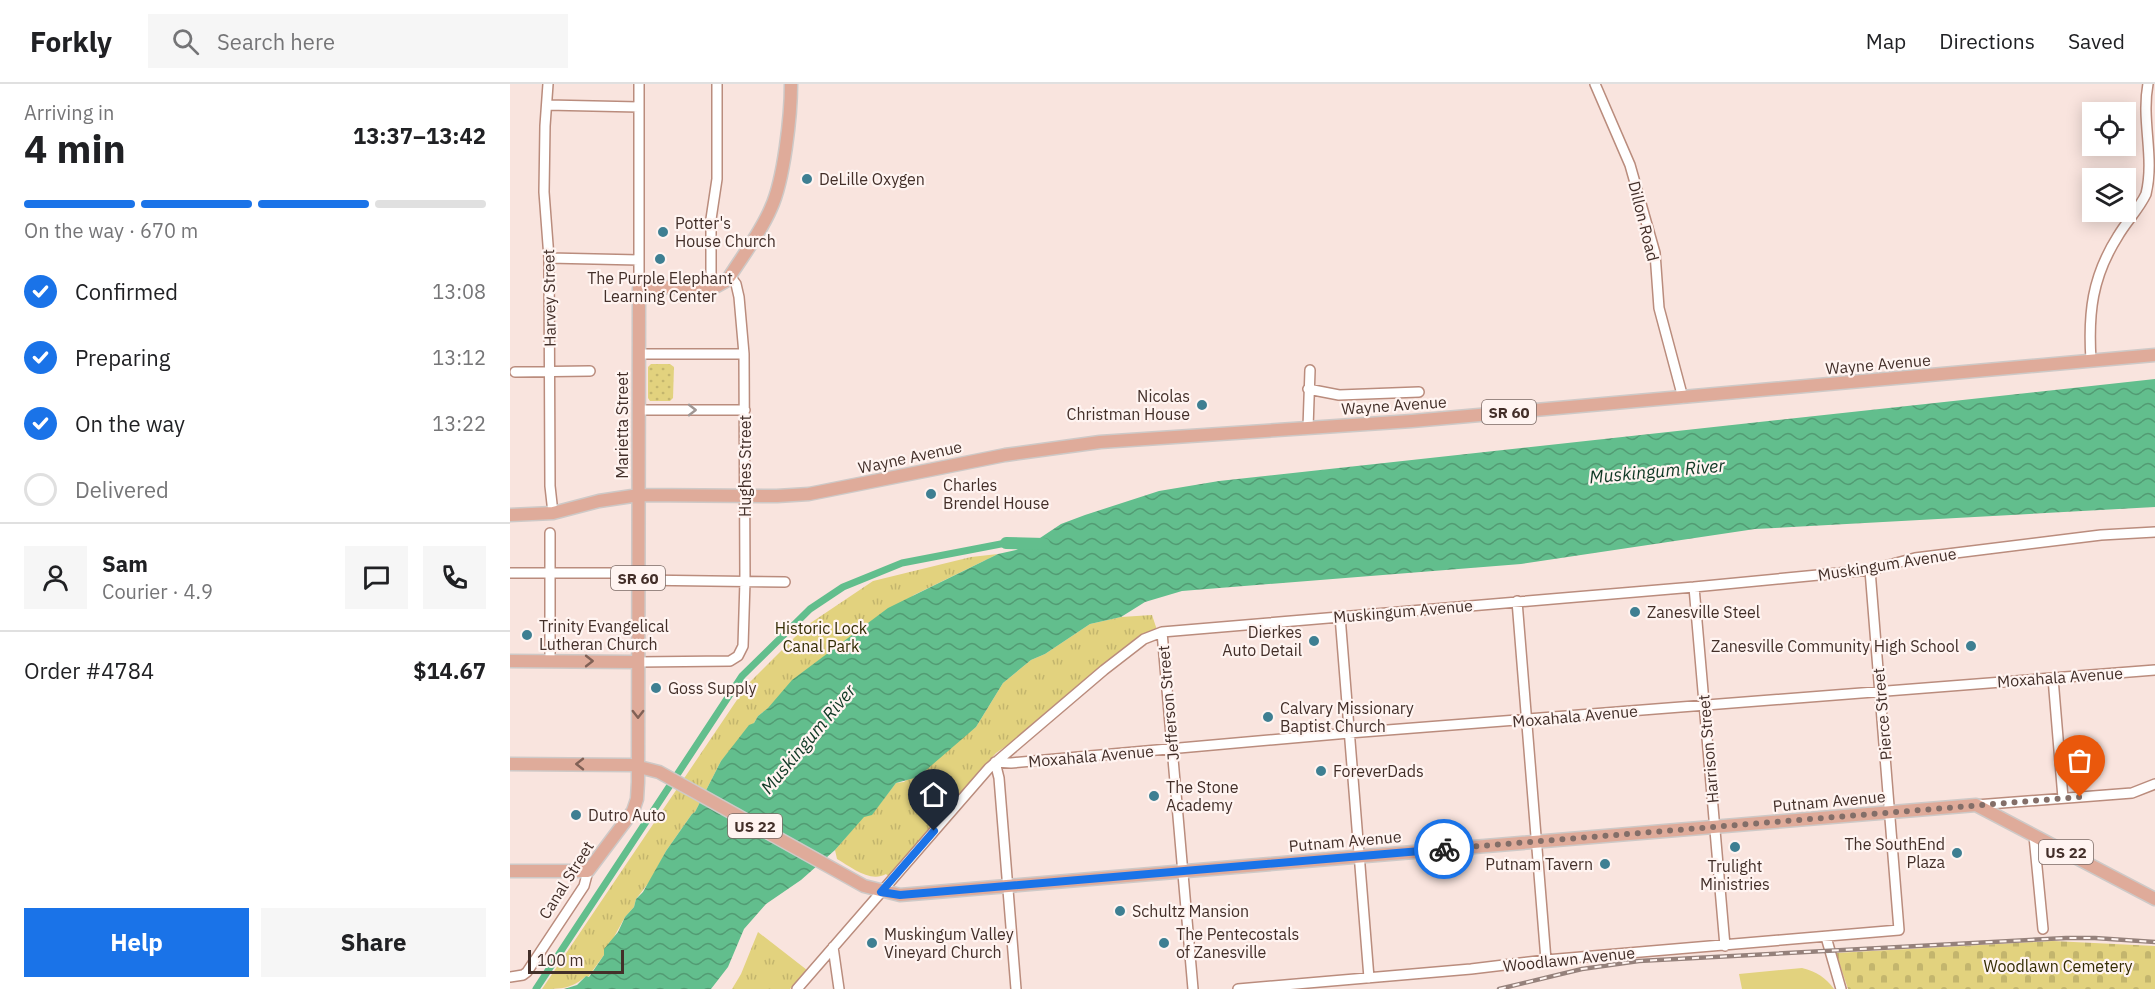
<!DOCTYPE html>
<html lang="en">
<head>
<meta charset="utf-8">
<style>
	:root { --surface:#fff; --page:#f6f6f6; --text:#202124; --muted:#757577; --line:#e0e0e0; --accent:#1a73e8 }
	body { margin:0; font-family:"IBM Plex Sans",sans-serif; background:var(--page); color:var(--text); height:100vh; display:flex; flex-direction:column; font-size:22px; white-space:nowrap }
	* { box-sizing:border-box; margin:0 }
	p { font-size:20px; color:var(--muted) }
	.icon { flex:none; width:33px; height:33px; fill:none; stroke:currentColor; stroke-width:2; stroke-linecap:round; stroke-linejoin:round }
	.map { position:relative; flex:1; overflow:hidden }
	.panel { display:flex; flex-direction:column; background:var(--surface); width:510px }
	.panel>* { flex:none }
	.buttons { position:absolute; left:1572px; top:18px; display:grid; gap:12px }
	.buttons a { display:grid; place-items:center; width:54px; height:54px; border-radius:0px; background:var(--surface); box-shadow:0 3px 15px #0003; font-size:30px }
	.scale { position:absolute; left:18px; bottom:15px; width:96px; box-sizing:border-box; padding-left:6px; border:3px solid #432f29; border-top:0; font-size:16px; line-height:21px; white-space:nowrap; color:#432f29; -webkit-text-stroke:4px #fff4f1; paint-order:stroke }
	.pin { position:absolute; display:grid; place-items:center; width:51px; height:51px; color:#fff; margin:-62px -26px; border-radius:50% 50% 50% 0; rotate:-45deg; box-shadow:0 0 6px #0007 }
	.pin .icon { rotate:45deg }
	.courier { position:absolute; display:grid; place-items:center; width:60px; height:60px; margin:-30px; border:4px solid #1a73e8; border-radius:50%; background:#fff; color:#222; box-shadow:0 2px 8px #0007 }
	.head em { font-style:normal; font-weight:800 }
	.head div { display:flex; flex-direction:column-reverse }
	.head { display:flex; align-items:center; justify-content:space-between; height:102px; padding:0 24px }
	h1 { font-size:39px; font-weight:800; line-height:45px }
	.bar { display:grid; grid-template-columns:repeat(4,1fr); gap:9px 6px; align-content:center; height:72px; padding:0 24px }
	.bar i { height:8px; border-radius:4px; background:var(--line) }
	.bar .on { background:var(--accent) }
	.bar p { grid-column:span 4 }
	.line { display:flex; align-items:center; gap:15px; padding:0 24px; border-top:2px solid var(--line) }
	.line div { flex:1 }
	.round { display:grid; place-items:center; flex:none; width:63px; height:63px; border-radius:0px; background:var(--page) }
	ol { padding:0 24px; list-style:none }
	li { display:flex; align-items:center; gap:18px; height:66px }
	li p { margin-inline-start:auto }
	li .icon { padding:6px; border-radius:50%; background:var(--accent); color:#fff; stroke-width:4 }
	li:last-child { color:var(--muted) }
	li i { width:33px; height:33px; border:3px solid var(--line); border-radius:50% }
	.action { display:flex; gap:12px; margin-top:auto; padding:12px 24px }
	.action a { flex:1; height:69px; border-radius:0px; background:var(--accent); color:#fff; font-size:24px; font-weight:800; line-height:69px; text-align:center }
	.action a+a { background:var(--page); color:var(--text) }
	header { display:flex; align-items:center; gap:36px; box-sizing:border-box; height:84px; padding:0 30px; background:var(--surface); border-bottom:2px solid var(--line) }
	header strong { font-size:28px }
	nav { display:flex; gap:33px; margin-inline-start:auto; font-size:21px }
	.search { width:420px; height:54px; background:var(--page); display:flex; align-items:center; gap:15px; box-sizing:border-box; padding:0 21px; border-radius:0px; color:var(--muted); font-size:22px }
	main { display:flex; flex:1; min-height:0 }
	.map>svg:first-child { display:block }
	.grass { fill:url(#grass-tufts) }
	.cemetery { fill:url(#cemetery-stones) }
	.garden { fill:url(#garden-dots) }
	.pitch { fill:#e2d27e }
	.water { fill:url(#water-waves) }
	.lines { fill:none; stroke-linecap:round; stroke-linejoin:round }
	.canal { stroke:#62be8d; stroke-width:7 }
	.river { stroke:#62be8d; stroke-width:12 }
	.minor-casing { stroke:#ba8c7d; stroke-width:12 }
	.major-casing { stroke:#cec9c7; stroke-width:15 }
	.minor { stroke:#fff; stroke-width:9 }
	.major { stroke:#dfab9a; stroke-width:12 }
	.rail-casing { stroke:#95817b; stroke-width:4.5 }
	.rail { stroke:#fff4f1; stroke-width:2; stroke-dasharray:7; stroke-linecap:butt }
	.oneway { stroke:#a19794 }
	.oneway2 { stroke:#816156 }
	.done { stroke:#836e68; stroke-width:6; stroke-dasharray:0 10.8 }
	.route { stroke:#1a73e8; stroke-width:8 }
	.poi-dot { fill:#3e7f92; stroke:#fff4f1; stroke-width:2 }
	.labels { text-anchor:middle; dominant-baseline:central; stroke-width:4.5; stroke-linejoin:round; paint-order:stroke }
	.shield { fill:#fff4f1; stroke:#7b6a65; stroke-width:1.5 }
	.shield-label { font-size:15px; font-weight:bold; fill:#432f29 }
	.poi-label { font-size:16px; fill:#432f29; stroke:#fff4f1; text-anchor:start }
	.street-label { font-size:16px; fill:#432f29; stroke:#fff4f1 }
	.park-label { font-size:16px; fill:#342c03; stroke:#fff4f1 }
	.water-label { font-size:18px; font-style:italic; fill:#0f3824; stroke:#fff4f1 }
</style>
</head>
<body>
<header>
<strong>Forkly</strong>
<div class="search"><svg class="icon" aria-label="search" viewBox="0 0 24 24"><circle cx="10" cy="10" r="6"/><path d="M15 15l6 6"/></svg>Search here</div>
<nav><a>Map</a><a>Directions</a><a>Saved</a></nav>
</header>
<main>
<section class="panel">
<div class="head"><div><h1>4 min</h1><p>Arriving in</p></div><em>13:37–13:42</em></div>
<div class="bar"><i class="on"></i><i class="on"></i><i class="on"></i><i></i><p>On the way · 670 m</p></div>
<ol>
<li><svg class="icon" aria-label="check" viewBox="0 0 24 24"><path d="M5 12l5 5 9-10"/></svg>Confirmed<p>13:08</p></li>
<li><svg class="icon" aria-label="check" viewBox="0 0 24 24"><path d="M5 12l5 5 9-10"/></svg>Preparing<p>13:12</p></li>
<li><svg class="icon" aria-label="check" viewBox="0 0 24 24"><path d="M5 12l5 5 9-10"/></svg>On the way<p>13:22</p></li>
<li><i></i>Delivered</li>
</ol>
<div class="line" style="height:108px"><a class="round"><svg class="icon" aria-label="person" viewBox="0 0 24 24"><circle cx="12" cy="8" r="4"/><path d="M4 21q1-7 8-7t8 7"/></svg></a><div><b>Sam</b><p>Courier · 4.9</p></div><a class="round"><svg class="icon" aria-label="chat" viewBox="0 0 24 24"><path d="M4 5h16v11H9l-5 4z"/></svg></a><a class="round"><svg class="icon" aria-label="phone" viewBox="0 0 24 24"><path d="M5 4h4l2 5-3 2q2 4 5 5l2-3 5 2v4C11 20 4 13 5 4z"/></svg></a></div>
<div class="line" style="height:78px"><div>Order #4784</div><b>$14.67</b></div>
<div class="action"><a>Help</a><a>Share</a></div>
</section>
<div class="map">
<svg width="1645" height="905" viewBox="0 0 1645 905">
	<defs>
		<pattern id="grass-tufts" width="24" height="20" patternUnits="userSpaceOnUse" patternTransform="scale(1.5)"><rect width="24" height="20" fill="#e2d27e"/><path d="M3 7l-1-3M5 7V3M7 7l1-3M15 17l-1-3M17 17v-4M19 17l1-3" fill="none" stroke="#c3b56d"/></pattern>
		<pattern id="cemetery-stones" width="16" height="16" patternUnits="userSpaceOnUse" patternTransform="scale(1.5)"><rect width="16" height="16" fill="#e2d27e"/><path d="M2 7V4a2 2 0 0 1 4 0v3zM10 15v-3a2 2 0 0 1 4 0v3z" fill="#c3b56d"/></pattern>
		<pattern id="garden-dots" width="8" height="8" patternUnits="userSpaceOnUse" patternTransform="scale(1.5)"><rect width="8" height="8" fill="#e2d27e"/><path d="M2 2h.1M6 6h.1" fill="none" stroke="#c3b56d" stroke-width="1.8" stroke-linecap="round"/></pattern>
		<pattern id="water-waves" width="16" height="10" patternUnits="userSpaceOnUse" patternTransform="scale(1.5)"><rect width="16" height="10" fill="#62be8d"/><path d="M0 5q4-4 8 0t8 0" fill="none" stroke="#529b73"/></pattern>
	</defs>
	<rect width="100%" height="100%" fill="#f9e4de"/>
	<path class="grass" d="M488,470L404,511L248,632L244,639L211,677L185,728L182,730L156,767L140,797L126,815L124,823L115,833L94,871L78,893L76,892C62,905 50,905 32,905L237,601L296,542L363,497L461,473Z
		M642,531L647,546L628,555L499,660L486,669L378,792L376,790C360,799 341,783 327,775L325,766L354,732L362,730L386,699L394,698L466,643L493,599L521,576L535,570L580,540L611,533Z
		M248,848L297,886L280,905H222L231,890Z"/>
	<path class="cemetery" d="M1543,857L1645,862V905H1338L1326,869Z"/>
	<path class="garden" d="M141,280H160L164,283L163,314L160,317H140L138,314V283Z"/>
	<path class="pitch" d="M1292,884C1307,888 1315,893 1324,905H1232L1229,890Z"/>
	<path class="water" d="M1645,295V423L1245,445L1011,480L672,507L635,518L611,533L580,540L535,570L521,576L493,599L466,643L408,693L386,699L362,731L354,733L325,766L291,796L256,820L234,845L218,883L201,905H54L67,901L76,892L79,893L94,871V865L108,848L115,833L124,823L126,815L133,808L156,767L182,730L185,728L211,677L239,641L244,639L248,632L258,624L282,596L378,524L488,470L506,466L530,454L551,440L575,431L649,407L709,397Z"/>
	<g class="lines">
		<path class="canal" d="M26,905L232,592L300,525L333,503L392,479L496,459"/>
		<path class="river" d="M496,459L534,460"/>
		<g class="minor-casing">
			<path id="minor" d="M38,0L35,42L34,108L39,174L40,402L43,429
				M1085,0L1120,81L1145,169L1149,224L1173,314
				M37,21L129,23
				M39,174L129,176
				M201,203V135L207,95V0
				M129,204V0
				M129,270H234
				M1581,276C1578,229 1582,193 1608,152C1616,138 1629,125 1636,110C1645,73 1631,37 1638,0
				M5,288L80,287
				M798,305L829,311L909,308
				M128,326H235
				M798,344L800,286
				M40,449V577
				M0,489H128
				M128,496L275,498
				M1184,503L1215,862
				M1007,517L1036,876
				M830,532L859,894
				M652,548L683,905
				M128,578L220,577L228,572L233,562L235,497L234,270L229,213L226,200L220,192
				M1543,594L1553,714
				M485,678L501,679L839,649L1645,586
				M485,678L489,694L506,905
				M1466,721L1622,709L1645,700
				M1524,752L1533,845
				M1316,853L1331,905
				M323,863L329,905
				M0,893L13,891L17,888L74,802L78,787
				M287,905L479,684L594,586L634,555L652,548L1184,503L1360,486L1405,474L1591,451L1645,448
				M728,905L961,885L1036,876L1389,846L1360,486"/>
		</g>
		<g class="major-casing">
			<path id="major" d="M0,431L43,429L89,417L129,411L267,412L299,410L495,371L590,358L902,337L1645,271
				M0,577L128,578
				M0,680L121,681L149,688L354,802L390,811L1466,721L1645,815
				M0,787H78L123,727L127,715L128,698L129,204L207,202L216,197L220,192C234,170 251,148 261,124C274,96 281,31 281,0"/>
		</g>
		<use href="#minor" class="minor"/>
		<use href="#major" class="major"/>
		<g class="rail-casing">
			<path id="rail" d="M989,905L1072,885L1129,877L1556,854H1585L1645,858"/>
		</g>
		<use href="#rail" class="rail"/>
	</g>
	<defs><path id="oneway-chevron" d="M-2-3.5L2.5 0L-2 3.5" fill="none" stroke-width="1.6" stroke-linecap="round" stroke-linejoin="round" transform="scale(1.5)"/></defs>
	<use class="oneway" href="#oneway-chevron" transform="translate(182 326)"/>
	<g class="oneway2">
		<use href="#oneway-chevron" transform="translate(79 577)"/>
		<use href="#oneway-chevron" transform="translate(128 630) rotate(90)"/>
		<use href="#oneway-chevron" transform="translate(70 680) rotate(-180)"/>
	</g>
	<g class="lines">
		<path class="done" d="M934,765L1570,713"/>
		<path class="route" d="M424,747L371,808L390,811L934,765"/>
	</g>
	<g class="poi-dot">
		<circle cx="297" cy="95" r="6"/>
		<circle cx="153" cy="148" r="6"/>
		<circle cx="150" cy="175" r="6"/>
		<circle cx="692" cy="321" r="6"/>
		<circle cx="421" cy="410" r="6"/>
		<circle cx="1125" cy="528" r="6"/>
		<circle cx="17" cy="551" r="6"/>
		<circle cx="804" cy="557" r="6"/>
		<circle cx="1461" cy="562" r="6"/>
		<circle cx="146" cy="604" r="6"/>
		<circle cx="758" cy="633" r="6"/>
		<circle cx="811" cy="687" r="6"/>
		<circle cx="644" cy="712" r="6"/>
		<circle cx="66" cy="731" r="6"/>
		<circle cx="1225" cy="763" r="6"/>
		<circle cx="1447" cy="769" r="6"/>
		<circle cx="1095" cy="780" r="6"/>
		<circle cx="610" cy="827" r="6"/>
		<circle cx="362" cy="859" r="6"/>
		<circle cx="654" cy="859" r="6"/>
	</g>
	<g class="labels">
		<g class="shield">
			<rect x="972" y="316" width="54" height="24" rx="4.5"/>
			<rect x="101" y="482" width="54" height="24" rx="4.5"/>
			<rect x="218" y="730" width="54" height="24" rx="4.5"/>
			<rect x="1529" y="756" width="54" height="24" rx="4.5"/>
		</g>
		<g class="shield-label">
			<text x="999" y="328">SR 60</text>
			<text x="128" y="494">SR 60</text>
			<text x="245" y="742">US 22</text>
			<text x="1556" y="768">US 22</text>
		</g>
		<g class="poi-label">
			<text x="309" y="95">DeLille Oxygen</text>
			<text x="165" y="139">Potter's<tspan x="165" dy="18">House Church</tspan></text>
			<text x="150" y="194" text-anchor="middle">The Purple Elephant<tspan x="150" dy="18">Learning Center</tspan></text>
			<text x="680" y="312" text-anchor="end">Nicolas<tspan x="680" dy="18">Christman House</tspan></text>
			<text x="433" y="401">Charles<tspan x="433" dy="18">Brendel House</tspan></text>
			<text x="1137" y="528">Zanesville Steel</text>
			<text x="29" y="542">Trinity Evangelical<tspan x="29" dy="18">Lutheran Church</tspan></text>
			<text x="792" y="548" text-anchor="end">Dierkes<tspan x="792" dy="18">Auto Detail</tspan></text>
			<text x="1449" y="562" text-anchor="end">Zanesville Community High School</text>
			<text x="158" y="604">Goss Supply</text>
			<text x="770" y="624">Calvary Missionary<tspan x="770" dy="18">Baptist Church</tspan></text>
			<text x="823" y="687">ForeverDads</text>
			<text x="656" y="703">The Stone<tspan x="656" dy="18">Academy</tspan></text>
			<text x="78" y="731">Dutro Auto</text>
			<text x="1435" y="760" text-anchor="end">The SouthEnd<tspan x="1435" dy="18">Plaza</tspan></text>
			<text x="1083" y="780" text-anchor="end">Putnam Tavern</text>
			<text x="1225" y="782" text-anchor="middle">Trulight<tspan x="1225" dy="18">Ministries</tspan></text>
			<text x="622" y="827">Schultz Mansion</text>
			<text x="374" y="850">Muskingum Valley<tspan x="374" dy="18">Vineyard Church</tspan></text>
			<text x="666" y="850">The Pentecostals<tspan x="666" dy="18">of Zanesville</tspan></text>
		</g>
		<g class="street-label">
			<text transform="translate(1134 137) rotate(76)">Dillon Road</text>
			<text transform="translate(39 214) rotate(-91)">Harvey Street</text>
			<text transform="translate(1368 280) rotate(-5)">Wayne Avenue</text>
			<text transform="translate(884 321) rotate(-4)">Wayne Avenue</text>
			<text transform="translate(112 341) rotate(-90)">Marietta Street</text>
			<text transform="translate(400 373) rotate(-12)">Wayne Avenue</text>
			<text transform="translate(235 382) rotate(-90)">Hughes Street</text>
			<text transform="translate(1377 480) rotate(-9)">Muskingum Avenue</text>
			<text transform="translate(893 527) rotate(-5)">Muskingum Avenue</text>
			<text transform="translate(1550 593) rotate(-4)">Moxahala Avenue</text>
			<text transform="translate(658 619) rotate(-95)">Jefferson Street</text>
			<text transform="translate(1372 630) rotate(-95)">Pierce Street</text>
			<text transform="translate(1065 632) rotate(-5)">Moxahala Avenue</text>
			<text transform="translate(1198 665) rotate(-95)">Harrison Street</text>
			<text transform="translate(581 672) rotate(-5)">Moxahala Avenue</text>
			<text transform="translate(1319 717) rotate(-5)">Putnam Avenue</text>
			<text transform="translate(835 757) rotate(-5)">Putnam Avenue</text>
			<text transform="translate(56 796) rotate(-58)">Canal Street</text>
			<text transform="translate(1059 875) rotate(-6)">Woodlawn Avenue</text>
		</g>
		<g class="park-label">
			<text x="311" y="544">Historic Lock<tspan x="311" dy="18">Canal Park</tspan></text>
			<text x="1548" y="882">Woodlawn Cemetery</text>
		</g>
		<g class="water-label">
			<text transform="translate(1147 387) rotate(-5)">Muskingum River</text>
			<text transform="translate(298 655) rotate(-50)">Muskingum River</text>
		</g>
	</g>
</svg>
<div class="buttons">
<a><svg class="icon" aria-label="locate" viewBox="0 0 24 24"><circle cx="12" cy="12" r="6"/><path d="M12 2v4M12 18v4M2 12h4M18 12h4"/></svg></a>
<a><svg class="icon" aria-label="layers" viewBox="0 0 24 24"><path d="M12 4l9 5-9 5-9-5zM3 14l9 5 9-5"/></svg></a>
</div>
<div class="scale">100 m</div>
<div class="pin" style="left:1570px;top:713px;background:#ea580c"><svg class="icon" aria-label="bag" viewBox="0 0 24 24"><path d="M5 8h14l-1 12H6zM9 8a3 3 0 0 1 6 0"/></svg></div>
<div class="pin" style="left:424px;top:747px;background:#1f2937"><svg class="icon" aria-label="home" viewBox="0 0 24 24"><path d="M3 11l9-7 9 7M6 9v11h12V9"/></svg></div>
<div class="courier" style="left:934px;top:765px"><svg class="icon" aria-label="bike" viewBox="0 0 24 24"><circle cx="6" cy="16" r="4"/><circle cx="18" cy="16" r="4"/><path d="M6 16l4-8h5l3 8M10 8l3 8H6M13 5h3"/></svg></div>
</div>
</main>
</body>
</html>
